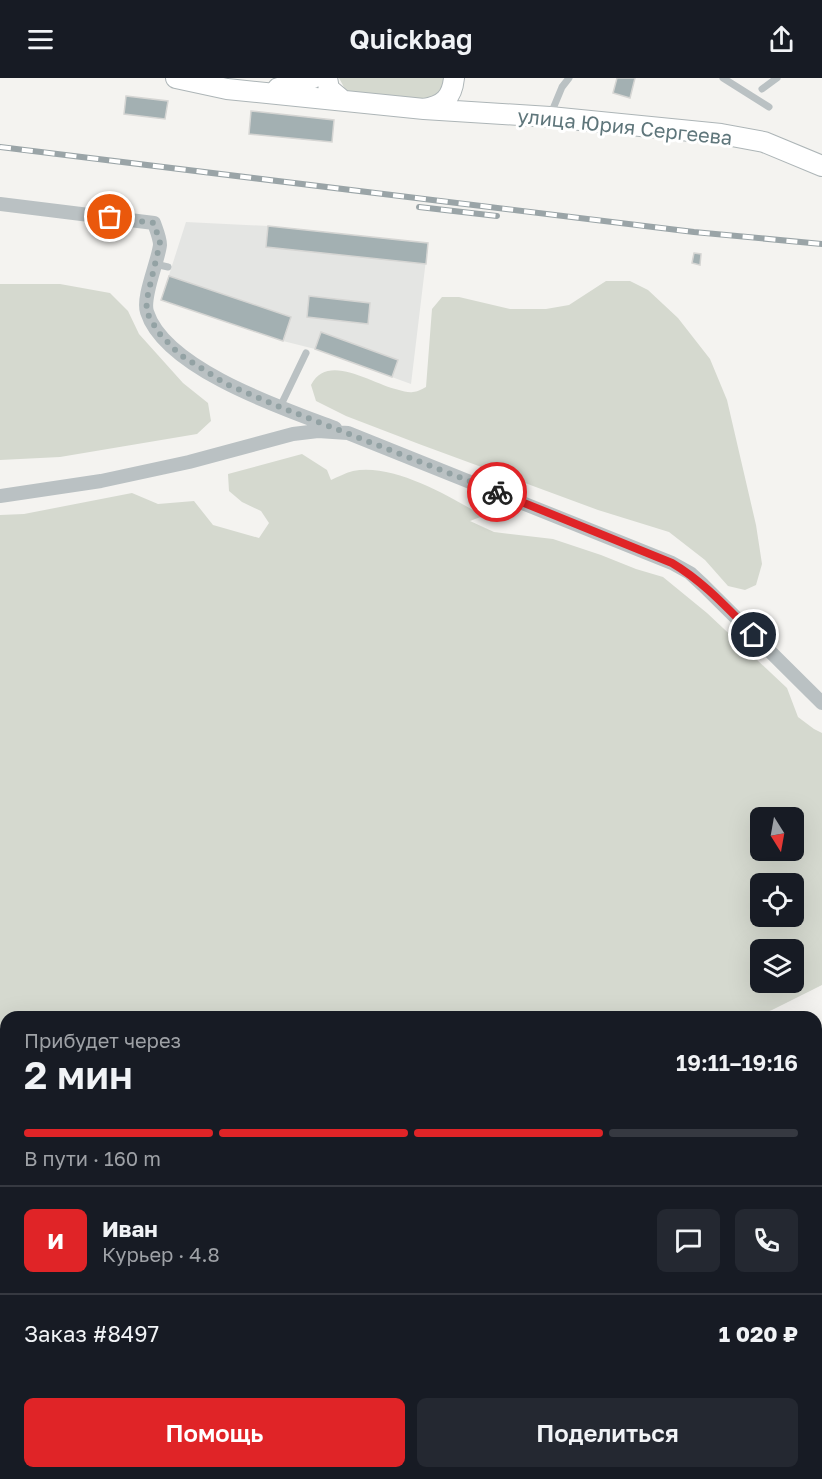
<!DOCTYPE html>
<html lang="ru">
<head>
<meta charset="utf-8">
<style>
	:root { --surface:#171b24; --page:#242831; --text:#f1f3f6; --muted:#9ea1a6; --line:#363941; --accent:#e02427 }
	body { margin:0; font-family:"Golos Text",sans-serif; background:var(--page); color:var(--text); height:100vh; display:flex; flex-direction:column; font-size:22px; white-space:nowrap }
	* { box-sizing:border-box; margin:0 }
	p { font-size:20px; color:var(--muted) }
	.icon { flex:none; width:33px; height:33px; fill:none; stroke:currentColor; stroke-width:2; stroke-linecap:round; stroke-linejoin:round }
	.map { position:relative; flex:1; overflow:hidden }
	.drawer { position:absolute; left:0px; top:933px; width:822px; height:468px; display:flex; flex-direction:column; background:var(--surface); border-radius:18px 18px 0 0; box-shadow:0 6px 24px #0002 }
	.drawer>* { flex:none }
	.needle { width:39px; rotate:169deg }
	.buttons { position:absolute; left:750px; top:729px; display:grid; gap:12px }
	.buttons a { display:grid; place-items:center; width:54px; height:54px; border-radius:9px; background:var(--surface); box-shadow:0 6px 24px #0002; font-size:30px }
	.pin { position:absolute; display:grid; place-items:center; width:51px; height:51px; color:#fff; margin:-26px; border:3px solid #fff; border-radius:50%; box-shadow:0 2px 6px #0007 }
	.courier { position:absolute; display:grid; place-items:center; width:60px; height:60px; margin:-30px; border:4px solid #e02427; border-radius:50%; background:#fff; color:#222; box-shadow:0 2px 8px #0007 }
	.head em { font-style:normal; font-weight:600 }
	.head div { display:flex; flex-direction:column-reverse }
	.head { display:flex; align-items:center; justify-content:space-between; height:102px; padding:0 24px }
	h1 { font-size:39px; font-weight:600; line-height:45px }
	.bar { display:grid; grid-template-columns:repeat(4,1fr); gap:9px 6px; align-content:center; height:72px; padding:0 24px }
	.bar i { height:8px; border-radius:4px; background:var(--line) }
	.bar .on { background:var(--accent) }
	.bar p { grid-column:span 4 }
	.line { display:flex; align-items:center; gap:15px; padding:0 24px; border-top:2px solid var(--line) }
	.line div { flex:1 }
	.round { display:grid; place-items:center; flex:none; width:63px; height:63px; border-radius:9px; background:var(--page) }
	.button { display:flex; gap:12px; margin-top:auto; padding:12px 24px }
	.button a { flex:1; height:69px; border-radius:9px; background:var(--accent); color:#fff; font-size:24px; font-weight:600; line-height:69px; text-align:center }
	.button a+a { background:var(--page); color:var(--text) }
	header { display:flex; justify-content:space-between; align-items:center; height:78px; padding:0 24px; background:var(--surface); font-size:27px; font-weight:600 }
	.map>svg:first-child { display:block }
	.built { fill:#e4e5e3 }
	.green { fill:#d5d9cf; fill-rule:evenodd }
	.building { fill:#a3b0b2; stroke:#d5d5d3; stroke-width:1.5 }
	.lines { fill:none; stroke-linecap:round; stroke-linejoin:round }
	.secondary-casing { stroke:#adb5b7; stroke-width:22 }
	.lane { stroke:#bac1c3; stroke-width:7 }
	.street { stroke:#bac1c3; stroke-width:14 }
	.secondary { stroke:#fff; stroke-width:20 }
	.rail-casing { stroke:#9aa4a7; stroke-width:6 }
	.rail { stroke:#fff; stroke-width:4; stroke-dasharray:11; stroke-linecap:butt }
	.done { stroke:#93a2a4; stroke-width:6; stroke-dasharray:0 10.8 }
	.route { stroke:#e02427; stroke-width:8 }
	.labels { text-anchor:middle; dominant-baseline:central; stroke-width:6; stroke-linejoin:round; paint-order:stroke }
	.street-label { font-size:20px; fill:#5f767b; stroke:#fff }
</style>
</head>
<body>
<header><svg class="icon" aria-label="menu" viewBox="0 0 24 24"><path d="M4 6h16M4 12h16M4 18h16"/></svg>Quickbag<svg class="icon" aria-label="share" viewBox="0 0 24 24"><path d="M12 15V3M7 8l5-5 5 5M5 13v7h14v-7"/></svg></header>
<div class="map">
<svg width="822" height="1401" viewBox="0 0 822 1401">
	<rect width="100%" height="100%" fill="#f4f3f0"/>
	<path class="built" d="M186,144L268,148L428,165L411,306L315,271L283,263L161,222Z
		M822,1176V1369L816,1371V1179Z"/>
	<path class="green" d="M339,0H446L442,14L425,23L357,16L346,13Z
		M606,203H630L648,212L678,240L710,281L727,322L756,447L762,486L756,507L745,512L728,508L705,482L669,454L598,432L419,366L346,338L316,323L311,307C328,274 371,306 399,312C403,313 409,315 413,314C417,314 422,311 426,309L432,231L442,219H459L510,231H546L569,227Z
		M0,206H60L110,215L128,233L139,256L183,305L208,325L211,343L197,356L60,379L0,382Z
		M302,376L327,392L331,402C338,399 345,395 353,393C393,385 449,418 483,438L470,443L494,454L553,461L601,477L636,491L663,499L707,535L787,610L798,639L814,651L822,655V907L772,932L752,939H6V1395H816V1371L822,1369V1401H0V437L24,436L132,415L158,426L194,423L213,447L259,460L269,445L261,433L242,424L229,413L228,396ZM760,740H794V772H760ZM760,806H794V838H760ZM760,872H794V904H760Z"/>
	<path class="building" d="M617,0H635L630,20L613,15Z
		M126,18L168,23L165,41L124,36Z
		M251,33L334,42L332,64L249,56Z
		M268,148L428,165L426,186L266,169Z
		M694,175L701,176L700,187L692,185Z
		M169,198L291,239L283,263L161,222Z
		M309,218L370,225L368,246L307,239Z
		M321,254L398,282L392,299L315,271Z
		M822,971V992L819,993L816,989V975Z
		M822,1079V1095L816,1098V1082Z"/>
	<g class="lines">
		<g class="secondary-casing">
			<path id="secondary" d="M176,0L227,11L424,31C443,28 452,20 454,0
				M327,0L329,11L342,22
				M278,10L296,7L313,0
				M424,31L550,39L721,56L764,64L822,88"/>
		</g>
		<path class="lane" d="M723,0L769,29
			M762,11L777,0
			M550,38L562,9L569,0
			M155,186L168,189
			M280,329L306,275"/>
		<path class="street" d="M0,126L154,145C156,151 160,160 160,167C158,184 142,219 147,234C165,291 284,331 335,350
			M0,418L101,403L189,384L293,356L318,353L348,355L672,485L690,495L703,507L822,625
			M816,1043L822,1040"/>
		<use href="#secondary" class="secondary"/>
		<g class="rail-casing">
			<path id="rail" d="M0,69L694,154L822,166
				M419,129L497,138"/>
		</g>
		<use href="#rail" class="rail"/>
	</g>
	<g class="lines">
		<path class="done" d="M110,139L154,145L160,165L148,216L146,233L158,254L179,276L226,306L280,329L497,414"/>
		<path class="route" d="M497,414L672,485C704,504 728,531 754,557"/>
	</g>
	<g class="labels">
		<g class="street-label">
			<text transform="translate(625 48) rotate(6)">улица Юрия Сергеева</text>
		</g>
	</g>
</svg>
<div class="buttons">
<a><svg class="needle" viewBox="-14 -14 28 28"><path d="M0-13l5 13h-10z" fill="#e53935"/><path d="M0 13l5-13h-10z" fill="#9ea1a6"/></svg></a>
<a><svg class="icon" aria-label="locate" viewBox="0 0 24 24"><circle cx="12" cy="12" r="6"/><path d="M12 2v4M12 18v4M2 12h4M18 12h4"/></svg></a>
<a><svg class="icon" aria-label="layers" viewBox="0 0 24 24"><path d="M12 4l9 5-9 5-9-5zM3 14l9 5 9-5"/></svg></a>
</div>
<div class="pin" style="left:110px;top:139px;background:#ea580c"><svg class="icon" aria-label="bag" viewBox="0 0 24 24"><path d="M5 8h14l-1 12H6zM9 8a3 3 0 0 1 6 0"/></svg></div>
<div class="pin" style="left:754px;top:557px;background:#1f2937"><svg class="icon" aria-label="home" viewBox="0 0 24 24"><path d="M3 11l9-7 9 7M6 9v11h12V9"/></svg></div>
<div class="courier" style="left:497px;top:414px"><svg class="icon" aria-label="bike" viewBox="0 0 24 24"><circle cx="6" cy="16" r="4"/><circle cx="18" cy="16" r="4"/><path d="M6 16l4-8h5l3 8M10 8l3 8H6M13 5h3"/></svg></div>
<section class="drawer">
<div class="head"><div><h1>2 мин</h1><p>Прибудет через</p></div><em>19:11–19:16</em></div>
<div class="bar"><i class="on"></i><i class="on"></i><i class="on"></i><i></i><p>В пути · 160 m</p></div>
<div class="line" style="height:108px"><b class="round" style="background:var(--accent);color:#fff">И</b><div><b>Иван</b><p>Курьер · 4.8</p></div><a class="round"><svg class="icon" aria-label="chat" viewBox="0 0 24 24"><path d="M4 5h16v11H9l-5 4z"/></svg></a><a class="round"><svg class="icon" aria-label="phone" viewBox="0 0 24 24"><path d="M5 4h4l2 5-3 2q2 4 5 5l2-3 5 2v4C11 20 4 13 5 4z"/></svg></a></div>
<div class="line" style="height:78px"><div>Заказ #8497</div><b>1 020 ₽</b></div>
<div class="button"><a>Помощь</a><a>Поделиться</a></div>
</section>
</div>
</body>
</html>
